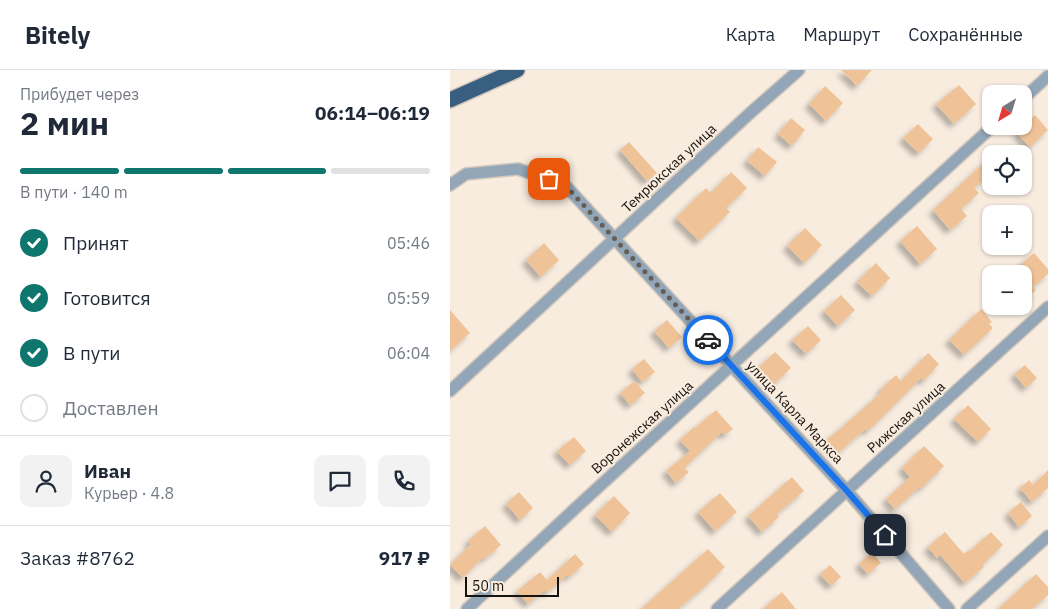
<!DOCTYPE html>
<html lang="ru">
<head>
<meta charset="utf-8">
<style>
	:root { --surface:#fff; --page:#f2f2f3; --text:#1f2937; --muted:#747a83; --line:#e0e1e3; --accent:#0f766e }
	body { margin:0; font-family:"IBM Plex Sans",sans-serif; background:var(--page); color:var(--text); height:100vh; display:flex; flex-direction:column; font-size:19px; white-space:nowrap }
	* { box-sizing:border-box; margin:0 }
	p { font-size:16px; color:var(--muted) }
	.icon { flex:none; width:28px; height:28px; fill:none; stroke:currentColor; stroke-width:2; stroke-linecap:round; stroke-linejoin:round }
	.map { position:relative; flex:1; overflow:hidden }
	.side { display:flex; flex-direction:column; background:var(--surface); width:450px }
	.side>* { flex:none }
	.needle { width:32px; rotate:218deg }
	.controls { position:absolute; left:532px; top:15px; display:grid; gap:10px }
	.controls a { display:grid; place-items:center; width:50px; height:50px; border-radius:10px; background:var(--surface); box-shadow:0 1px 4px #0004; font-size:25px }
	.scale { position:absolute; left:15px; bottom:12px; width:94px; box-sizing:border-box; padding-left:5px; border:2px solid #16120d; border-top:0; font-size:14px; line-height:18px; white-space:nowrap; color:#16120d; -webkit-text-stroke:4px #f8ecdf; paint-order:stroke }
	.pin { position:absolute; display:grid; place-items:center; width:42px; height:42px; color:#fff; margin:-21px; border-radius:10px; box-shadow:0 2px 8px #0006 }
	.courier { position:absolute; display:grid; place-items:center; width:50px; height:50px; margin:-25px; border:4px solid #1a73e8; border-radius:50%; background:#fff; color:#222; box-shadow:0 1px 6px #0007 }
	.summary em { font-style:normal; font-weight:800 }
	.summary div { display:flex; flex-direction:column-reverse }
	.summary { display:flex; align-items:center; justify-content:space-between; height:85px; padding:0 20px }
	h1 { font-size:32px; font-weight:800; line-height:38px }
	.bar { display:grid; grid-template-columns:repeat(4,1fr); gap:8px 5px; align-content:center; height:60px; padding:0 20px }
	.bar i { height:6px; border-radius:4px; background:var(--line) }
	.bar .selected { background:var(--accent) }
	.bar p { grid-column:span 4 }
	.line { display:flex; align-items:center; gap:12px; padding:0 20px; border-top:1px solid var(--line) }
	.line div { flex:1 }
	.round { display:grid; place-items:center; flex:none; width:52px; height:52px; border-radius:10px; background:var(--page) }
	ol { padding:0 20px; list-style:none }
	li { display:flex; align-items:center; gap:15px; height:55px }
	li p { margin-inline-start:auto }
	li .icon { padding:5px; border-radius:50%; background:var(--accent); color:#fff; stroke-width:4 }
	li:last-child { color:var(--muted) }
	li i { width:28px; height:28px; border:2px solid var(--line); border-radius:50% }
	header { display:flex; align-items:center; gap:30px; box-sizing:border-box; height:70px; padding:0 25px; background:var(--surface); border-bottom:1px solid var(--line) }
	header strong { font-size:24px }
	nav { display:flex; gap:28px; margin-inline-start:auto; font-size:18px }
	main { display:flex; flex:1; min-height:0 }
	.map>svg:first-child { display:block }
	.building { fill:#efc397; filter:url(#shadow) }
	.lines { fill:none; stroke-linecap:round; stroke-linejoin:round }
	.minor-casing { stroke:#d4c9bd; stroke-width:14 }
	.trunk-casing { stroke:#d4c9bd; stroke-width:18 }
	.minor { stroke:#93a6b8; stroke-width:11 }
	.trunk { stroke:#385e80; stroke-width:15 }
	.done { stroke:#655e56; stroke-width:5; stroke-dasharray:0 9 }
	.route { stroke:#1a73e8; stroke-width:6 }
	.labels { text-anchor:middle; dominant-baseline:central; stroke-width:4; stroke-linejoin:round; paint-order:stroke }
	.street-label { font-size:14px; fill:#16120d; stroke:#f8ecdf }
</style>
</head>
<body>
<header>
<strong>Bitely</strong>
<nav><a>Карта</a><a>Маршрут</a><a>Сохранённые</a></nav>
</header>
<main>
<section class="side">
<div class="summary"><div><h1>2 мин</h1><p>Прибудет через</p></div><em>06:14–06:19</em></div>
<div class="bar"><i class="selected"></i><i class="selected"></i><i class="selected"></i><i></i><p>В пути · 140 m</p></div>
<ol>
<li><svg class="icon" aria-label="check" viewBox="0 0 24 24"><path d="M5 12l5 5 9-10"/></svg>Принят<p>05:46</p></li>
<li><svg class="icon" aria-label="check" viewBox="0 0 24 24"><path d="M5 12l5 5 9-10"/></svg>Готовится<p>05:59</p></li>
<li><svg class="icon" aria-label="check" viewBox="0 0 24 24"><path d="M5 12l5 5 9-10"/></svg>В пути<p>06:04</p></li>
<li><i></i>Доставлен</li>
</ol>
<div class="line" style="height:90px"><a class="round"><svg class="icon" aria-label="person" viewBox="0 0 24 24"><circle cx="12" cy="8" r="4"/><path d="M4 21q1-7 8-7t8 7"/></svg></a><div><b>Иван</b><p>Курьер · 4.8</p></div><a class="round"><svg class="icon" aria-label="chat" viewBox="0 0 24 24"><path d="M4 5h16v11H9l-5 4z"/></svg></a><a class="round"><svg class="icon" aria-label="phone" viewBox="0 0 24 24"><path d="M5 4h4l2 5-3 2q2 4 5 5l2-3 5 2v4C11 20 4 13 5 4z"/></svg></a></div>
<div class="line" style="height:65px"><div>Заказ #8762</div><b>917 ₽</b></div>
</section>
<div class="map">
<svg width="598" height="539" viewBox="0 0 598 539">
	<defs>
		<filter id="shadow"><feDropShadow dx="-4.5" dy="4.5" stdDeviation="2.5" flood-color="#0004"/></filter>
	</defs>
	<rect width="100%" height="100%" fill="#f8ecdf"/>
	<path class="building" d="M391,0H422L407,16Z
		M509,15L526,34L504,54L486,34Z
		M375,16L393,33L376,51L359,34Z
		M585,45L598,60L580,77L567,63Z
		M341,48L355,60L342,76L328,64Z
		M468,54L483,69L469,83L453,68Z
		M179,72L207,103L197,111L170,80Z
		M308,77L327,92L315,106L297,91Z
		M541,86V103L524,118L529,123L511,139L517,146L500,160L483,140Z
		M281,102L297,118L276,138L280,142L249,171L226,148L256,118L261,123Z
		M467,156L487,179L470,194L450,171Z
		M355,158L372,175L354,193L337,176Z
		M94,173L109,190L91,207L76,190Z
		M584,183L598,199V204L583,217L586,220L574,231V204H563L571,196L570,195Z
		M426,193L440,208L422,226L407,212Z
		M391,225L405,240L388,256L374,241Z
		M531,239L542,252L539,254L543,258L514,285L499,270Z
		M0,240L20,263L0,281Z
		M217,250L232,267L219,278L204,261Z
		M358,256L371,270L356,284L342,270Z
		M325,282L341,298L324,314L308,298Z
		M478,283L489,294L474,311L471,308L418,361L415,359L387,384L375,371L391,358L432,322L430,320L446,305L451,311Z
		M194,289L205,302L192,312L182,299Z
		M575,295L587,308L576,318L564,304Z
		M184,311L195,323L180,335L170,323Z
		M518,335L541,359L528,372L504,349Z
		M266,340L283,359L275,365L272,362L234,398L239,402L226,413L216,401L240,381L230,370L244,357L245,358Z
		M124,367L136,381L120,395L107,381Z
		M474,376L494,396L472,418L470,417L445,439L436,429L460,407L452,398Z
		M598,400V418L582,432L570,418L579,410L583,415Z
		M342,407L354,421L327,444L329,447L312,462L298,446Z
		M69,422L83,438L70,450L56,434Z
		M270,423L287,442L265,461L248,442Z
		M164,426L180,443L162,462L145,445Z
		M571,432L582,446L569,457L558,443Z
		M35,456L51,475L37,487L33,489L32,488L13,508L0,495L21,474L18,471Z
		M495,462L514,484L519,480L520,481L541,462L553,475L532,495L534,497L515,513L490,485L487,488L478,477Z
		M258,479L275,497L254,517L228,539H191Z
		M422,482L431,493L418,504L409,494Z
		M125,484L134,494L119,507L117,505L97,523L95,520L78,534L67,521L90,502L97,510Z
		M380,495L391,507L381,516L370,504Z
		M586,504L598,517V525L582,539H548Z
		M332,522L346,539H313Z"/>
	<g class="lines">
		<g class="minor-casing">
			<path id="minor" d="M574,28L598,6
				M0,115L16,104L68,99L115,115L397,421L499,539
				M0,321L299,44L349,0
				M17,539L130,434L543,56
				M267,539L598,237
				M517,539L598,466"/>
		</g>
		<g class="trunk-casing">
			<path id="trunk" d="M0,30L67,0"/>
		</g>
		<use href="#minor" class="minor"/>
		<use href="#trunk" class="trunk"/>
	</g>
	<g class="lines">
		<path class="done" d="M99,109L115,115L258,270"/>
		<path class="route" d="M258,270L397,421L435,465"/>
	</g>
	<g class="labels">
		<g class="street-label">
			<text transform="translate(219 98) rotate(-43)">Темрюкская улица</text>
			<text transform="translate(345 342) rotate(47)">улица Карла Маркса</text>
			<text transform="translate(456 347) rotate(-42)">Рижская улица</text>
			<text transform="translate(192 357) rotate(-42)">Воронежская улица</text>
		</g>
	</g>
</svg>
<div class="controls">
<a><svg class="needle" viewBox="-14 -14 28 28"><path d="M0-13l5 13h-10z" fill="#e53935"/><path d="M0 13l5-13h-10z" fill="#747a83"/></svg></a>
<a><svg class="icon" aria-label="locate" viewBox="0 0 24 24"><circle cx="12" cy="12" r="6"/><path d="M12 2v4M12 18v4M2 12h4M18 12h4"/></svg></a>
<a>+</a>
<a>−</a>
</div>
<div class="scale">50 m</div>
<div class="pin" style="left:99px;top:109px;background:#ea580c"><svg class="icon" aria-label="bag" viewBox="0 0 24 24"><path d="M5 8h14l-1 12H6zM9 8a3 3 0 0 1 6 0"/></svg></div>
<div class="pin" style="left:435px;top:465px;background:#1f2937"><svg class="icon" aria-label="home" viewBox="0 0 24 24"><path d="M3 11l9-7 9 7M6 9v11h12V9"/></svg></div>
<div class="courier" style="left:258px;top:270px"><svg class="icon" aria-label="car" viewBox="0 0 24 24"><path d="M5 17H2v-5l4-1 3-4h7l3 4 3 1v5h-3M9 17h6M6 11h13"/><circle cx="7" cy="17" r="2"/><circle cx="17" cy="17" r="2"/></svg></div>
</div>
</main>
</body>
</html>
